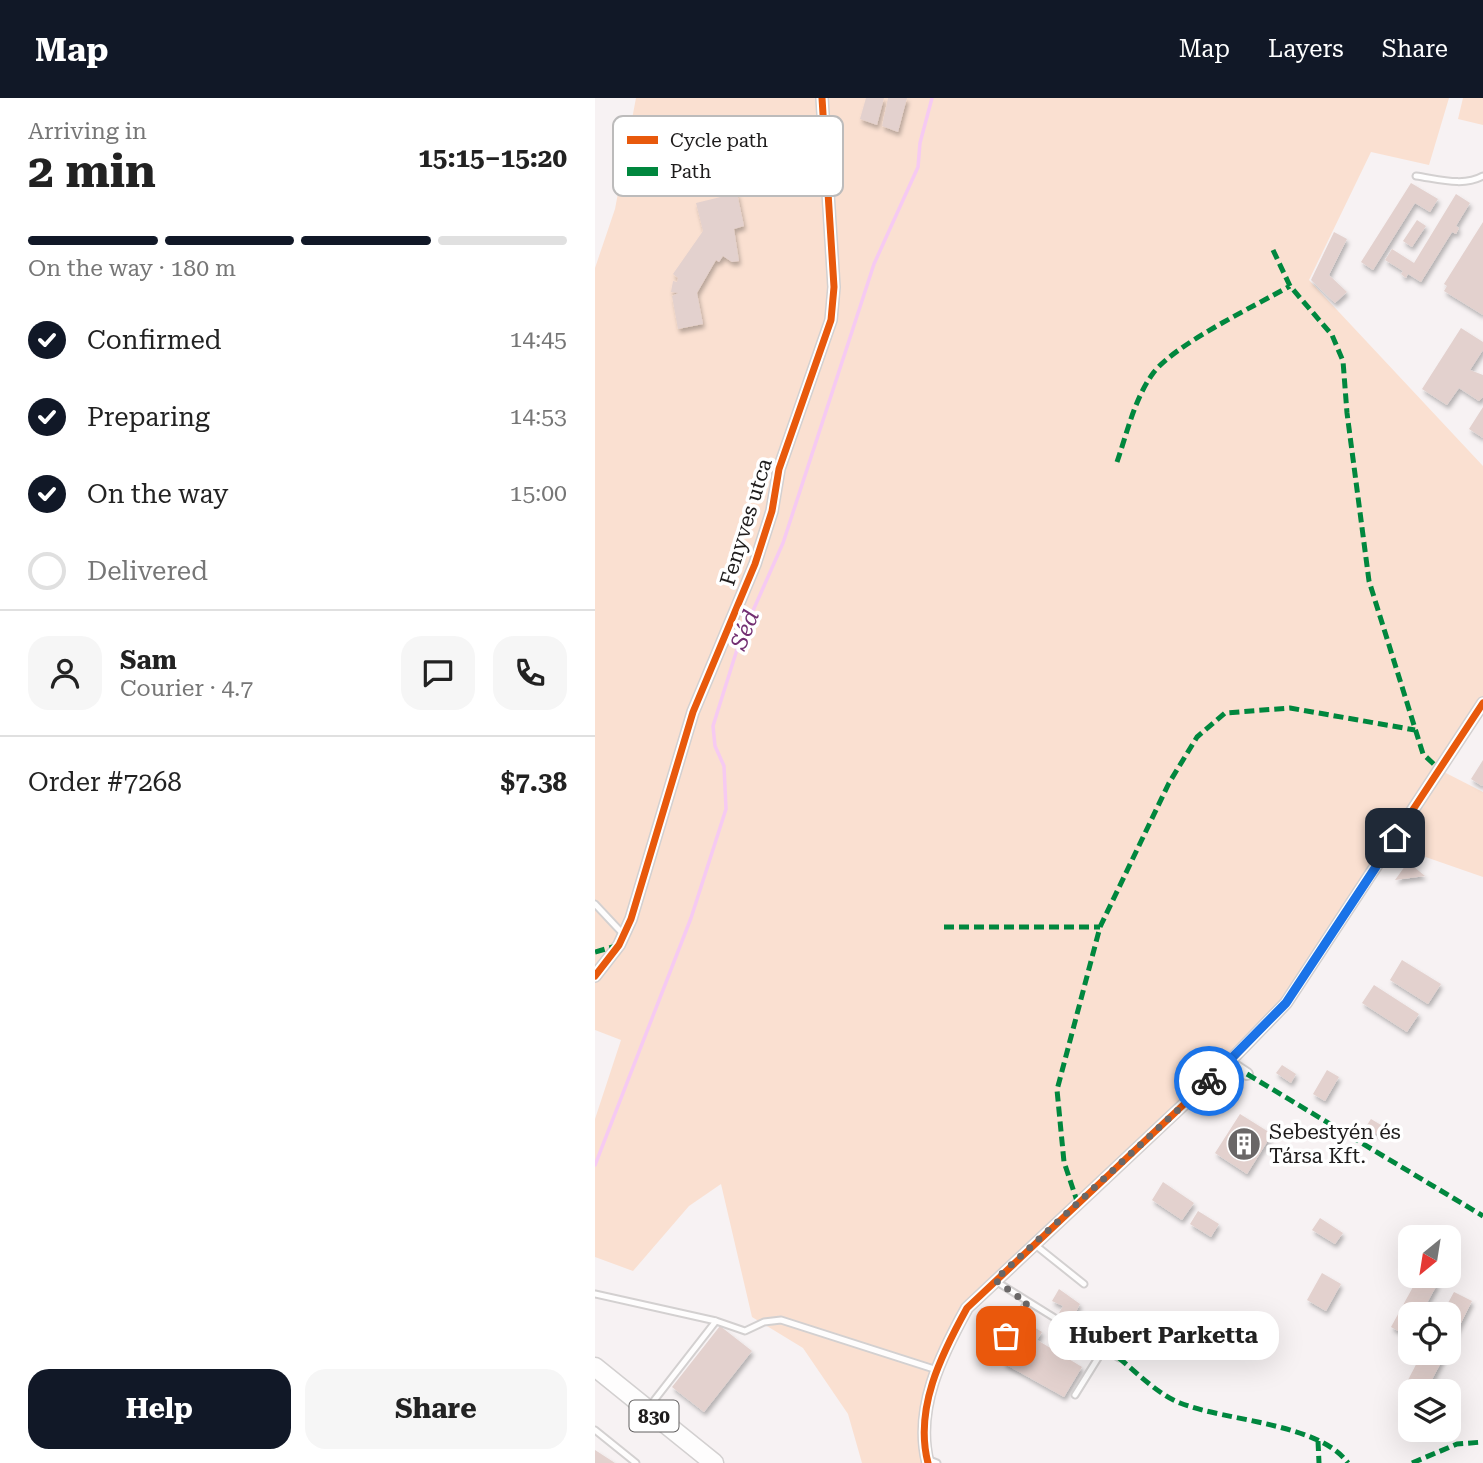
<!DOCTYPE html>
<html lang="en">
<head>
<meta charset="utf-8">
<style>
	:root { --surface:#fff; --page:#f6f6f6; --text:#222; --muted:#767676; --line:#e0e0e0; --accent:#111827 }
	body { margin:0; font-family:"Roboto Serif",serif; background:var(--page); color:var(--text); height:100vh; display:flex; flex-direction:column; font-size:26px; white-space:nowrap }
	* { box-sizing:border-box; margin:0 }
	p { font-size:23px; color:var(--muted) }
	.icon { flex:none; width:38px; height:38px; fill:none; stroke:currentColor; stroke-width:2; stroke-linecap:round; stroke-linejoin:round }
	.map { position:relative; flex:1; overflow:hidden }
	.drawer { display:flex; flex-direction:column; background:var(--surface); width:595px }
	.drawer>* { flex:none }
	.needle { width:46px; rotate:210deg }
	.controls { position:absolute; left:803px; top:1127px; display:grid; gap:14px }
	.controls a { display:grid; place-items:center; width:63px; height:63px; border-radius:14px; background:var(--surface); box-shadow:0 7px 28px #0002; font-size:35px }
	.pin { position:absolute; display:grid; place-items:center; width:60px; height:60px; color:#fff; margin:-30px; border-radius:14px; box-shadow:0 4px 10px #0006 }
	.courier { position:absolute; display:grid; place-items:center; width:70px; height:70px; margin:-35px; border:5px solid #1a73e8; border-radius:50%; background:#fff; color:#222; box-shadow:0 2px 9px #0007 }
	.bubble { position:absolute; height:49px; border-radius:21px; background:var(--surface); box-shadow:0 7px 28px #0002; font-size:23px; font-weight:700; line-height:49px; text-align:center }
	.summary em { font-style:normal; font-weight:700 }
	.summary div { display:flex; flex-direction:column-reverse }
	.summary { display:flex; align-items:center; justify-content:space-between; height:119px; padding:0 28px }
	h1 { font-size:46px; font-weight:700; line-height:52px }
	.bar { display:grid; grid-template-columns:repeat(4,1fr); gap:10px 7px; align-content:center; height:84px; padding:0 28px }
	.bar i { height:9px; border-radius:5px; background:var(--line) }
	.bar .active { background:var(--accent) }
	.bar p { grid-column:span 4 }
	.line { display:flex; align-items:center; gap:18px; padding:0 28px; border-top:2px solid var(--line) }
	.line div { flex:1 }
	.round { display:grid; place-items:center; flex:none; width:74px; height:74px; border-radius:21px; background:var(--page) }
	ol { padding:0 28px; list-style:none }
	li { display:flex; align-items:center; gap:21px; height:77px }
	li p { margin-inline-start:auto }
	li .icon { padding:7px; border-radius:50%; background:var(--accent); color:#fff; stroke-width:4 }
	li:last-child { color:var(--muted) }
	li i { width:38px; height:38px; border:4px solid var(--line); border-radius:50% }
	.primary-button { display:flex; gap:14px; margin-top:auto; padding:14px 28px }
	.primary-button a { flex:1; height:80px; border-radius:21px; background:var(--accent); color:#fff; font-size:28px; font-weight:700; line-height:80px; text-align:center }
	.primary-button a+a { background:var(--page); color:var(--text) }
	header { display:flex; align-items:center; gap:42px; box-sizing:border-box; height:98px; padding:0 35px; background:var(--accent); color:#fff }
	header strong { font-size:33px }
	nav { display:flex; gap:38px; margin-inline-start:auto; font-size:24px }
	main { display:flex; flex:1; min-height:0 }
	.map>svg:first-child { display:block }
	.green { fill:#fae0d1 }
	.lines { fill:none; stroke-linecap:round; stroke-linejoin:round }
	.stream { stroke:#f6caf2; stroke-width:3.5 }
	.building { fill:#e3d1ce; filter:url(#shadow) }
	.service-casing { stroke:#d3d0d0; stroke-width:9 }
	.minor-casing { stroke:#d3d0d0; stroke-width:14 }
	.primary-casing { stroke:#d3d0d0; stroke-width:21 }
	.service { stroke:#fefdfd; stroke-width:5 }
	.minor { stroke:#fefdfd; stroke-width:10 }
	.primary { stroke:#fefdfd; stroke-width:18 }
	.quiet { stroke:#00873e; stroke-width:5; stroke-dasharray:10 5; stroke-linecap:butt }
	.cycleway-casing { stroke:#fff; stroke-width:11 }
	.cycleway { stroke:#e8590c; stroke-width:7 }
	.done { stroke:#6a6767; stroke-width:7; stroke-dasharray:0 12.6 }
	.route { stroke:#1a73e8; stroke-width:9 }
	.labels { text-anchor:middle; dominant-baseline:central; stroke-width:7; stroke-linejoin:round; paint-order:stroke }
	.shield { fill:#fff; stroke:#626060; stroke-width:2 }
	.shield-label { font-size:19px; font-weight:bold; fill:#1e1c1c }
	.street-label { font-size:21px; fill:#1e1c1c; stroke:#fff }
	.poi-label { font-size:21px; fill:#1e1c1c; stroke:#fff; text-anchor:start }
	.water-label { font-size:23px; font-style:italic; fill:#732f72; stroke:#fff }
	.key { fill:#fff; stroke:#bcbbbb; stroke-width:2 }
	.key-label { font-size:19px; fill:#1e1c1c }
</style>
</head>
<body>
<header>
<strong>Map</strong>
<nav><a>Map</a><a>Layers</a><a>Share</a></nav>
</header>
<main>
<section class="drawer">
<div class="summary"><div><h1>2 min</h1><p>Arriving in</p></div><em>15:15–15:20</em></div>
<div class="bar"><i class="active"></i><i class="active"></i><i class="active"></i><i></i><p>On the way · 180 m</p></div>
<ol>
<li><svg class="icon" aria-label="check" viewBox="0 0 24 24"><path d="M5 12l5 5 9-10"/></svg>Confirmed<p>14:45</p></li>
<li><svg class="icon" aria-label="check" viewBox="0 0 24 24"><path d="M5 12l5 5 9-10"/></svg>Preparing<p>14:53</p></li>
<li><svg class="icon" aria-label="check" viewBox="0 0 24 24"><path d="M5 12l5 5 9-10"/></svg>On the way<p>15:00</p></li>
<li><i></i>Delivered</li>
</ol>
<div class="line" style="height:126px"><a class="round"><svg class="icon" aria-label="person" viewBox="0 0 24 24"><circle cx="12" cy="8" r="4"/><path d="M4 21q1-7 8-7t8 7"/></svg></a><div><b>Sam</b><p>Courier · 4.7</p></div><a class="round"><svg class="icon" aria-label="chat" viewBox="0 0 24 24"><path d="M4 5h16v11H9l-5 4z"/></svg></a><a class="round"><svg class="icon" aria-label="phone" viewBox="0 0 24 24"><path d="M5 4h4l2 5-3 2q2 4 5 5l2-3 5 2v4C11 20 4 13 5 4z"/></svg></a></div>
<div class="line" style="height:91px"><div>Order #7268</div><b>$7.38</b></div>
<div class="primary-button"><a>Help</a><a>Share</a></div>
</section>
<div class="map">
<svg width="888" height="1365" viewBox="0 0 888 1365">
	<defs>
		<filter id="shadow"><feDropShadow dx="2" dy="4" stdDeviation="2" flood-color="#0004"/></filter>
	</defs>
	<rect width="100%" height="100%" fill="#f7f2f3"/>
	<path class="green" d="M41,0H854L834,67L776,54L714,182L888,368V609L847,673L888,694V779L799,748L692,907L384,1198L344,1272L332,1331L337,1365H267L253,1316L208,1250L157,1219L126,1086L94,1108L38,1173L0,1159V1021L26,942L0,932V170L20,111Z
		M868,0H888V27L863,21Z"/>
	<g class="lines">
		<path class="stream" d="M0,1067L96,820L131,711L129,668L120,648L118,628L145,542L188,445L279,166L323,69L325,45L337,0"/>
	</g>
	<path class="building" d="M271,0H289L282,27L265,21Z
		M293,0H312L303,34L287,28Z
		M816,85L843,101L835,114L820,105L778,172L766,164Z
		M142,95L149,128L139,131L144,163L137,164L128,158L124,164L121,162L102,195L108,226L83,231L77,198L83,195L76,194L78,183L82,184L83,180L78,176L108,133L101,105Z
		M861,96L875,105L861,128L864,130L861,136L857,134L826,184L813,176L811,180L806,176L808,173L790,162L797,151L819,165Z
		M822,122L831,128L817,149L808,143Z
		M888,124V217L849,193L852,188L849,186Z
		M739,134L752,141L734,177L752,194L740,205L716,182Z
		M866,230L888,244V252L875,272L888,277V299L884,303L864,290L852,307L827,291Z
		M888,309V340L874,331Z
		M888,662V686L887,688L876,681Z
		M813,764L830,778L800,782Z
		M807,862L846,886L833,906L795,882Z
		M779,887L824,916L812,934L767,905Z
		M687,967L701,976L696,985L681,975Z
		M732,972L744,979L730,1003L718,996Z
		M645,1016L677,1036L652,1076L620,1055Z
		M776,1021L786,1027L780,1037L770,1030Z
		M568,1084L599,1105L587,1122L557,1102Z
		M603,1113L624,1126L616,1139L595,1126Z
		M725,1120L748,1135L740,1146L717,1132Z
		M727,1175L746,1186L731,1213L712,1202Z
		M824,1178L843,1185L826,1216H816L814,1239L796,1229Z
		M464,1191L485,1206L477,1222L464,1215L468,1208L457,1203Z
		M859,1194L877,1203L854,1249V1216H847Z
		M432,1225L447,1234L442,1242L487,1269L469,1299L408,1265Z
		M125,1228L157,1253L109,1314L77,1289Z
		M827,1255H851L831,1293L812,1284Z
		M0,1352L20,1365H0Z"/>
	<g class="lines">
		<g class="service-casing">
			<path id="service" d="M821,78C843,81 869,89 888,78
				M0,806L29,837
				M439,1146L489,1186
				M402,1184L524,1260
				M0,1196L121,1223L150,1233L169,1224L186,1222L342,1272
				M401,1254L432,1205
				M480,1297L508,1252
				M54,1309L121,1223
				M0,1332L41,1365
				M332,1361L342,1365"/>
		</g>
		<g class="minor-casing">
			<path id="minor" d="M0,878L24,847L36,821L98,614L160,466L177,413L184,371L236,222L239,189L227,0
				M634,964L652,976
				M333,1365C319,1311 346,1257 372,1210L634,964L691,905L888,605"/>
		</g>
		<g class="primary-casing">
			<path id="primary" d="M0,1269L119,1365"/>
		</g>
		<use href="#service" class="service"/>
		<use href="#minor" class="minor"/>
		<use href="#primary" class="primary"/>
		<path class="quiet" d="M678,152L695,188L737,237L748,263L752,315L774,483L828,656L845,672
			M522,364C532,335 540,299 559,274C582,245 660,208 695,188
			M349,829H505
			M0,854L21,848
			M652,976L888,1118
			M483,1106L469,1064L462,992L505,829L574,685L602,639L630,615L695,610L820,632
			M524,1260C542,1275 564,1297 585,1305C630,1323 724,1325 753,1365
			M723,1343L724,1365
			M817,1365L862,1346L888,1344"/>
		<g class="cycleway-casing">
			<path id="cycleway" d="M0,878L24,847L36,821L98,614L160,466L177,413L184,371L236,222L239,189L227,0
				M333,1365C319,1311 346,1257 372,1210L634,964L691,905L888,605"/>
		</g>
		<use href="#cycleway" class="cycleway"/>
	</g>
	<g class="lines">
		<path class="done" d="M411,1238L432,1205L400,1182L614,983"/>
		<path class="route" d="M614,983L691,905L800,740"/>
	</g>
	<defs>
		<g id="building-disc" transform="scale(1.75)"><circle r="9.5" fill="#6a6767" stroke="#fff"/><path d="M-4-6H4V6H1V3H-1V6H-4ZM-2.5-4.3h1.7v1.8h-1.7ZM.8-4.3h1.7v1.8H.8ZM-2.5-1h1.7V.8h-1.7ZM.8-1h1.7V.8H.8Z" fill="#fff"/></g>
	</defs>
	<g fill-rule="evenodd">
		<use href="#building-disc" x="649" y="1046"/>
	</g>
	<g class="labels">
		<rect class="shield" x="34.5" y="1302.5" width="49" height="31" rx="5"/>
		<g class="shield-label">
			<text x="59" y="1318">830</text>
		</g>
		<g class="street-label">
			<text transform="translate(151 424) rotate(-73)">Fenyves utca</text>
		</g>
		<g class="poi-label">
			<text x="674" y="1034">Sebestyén és<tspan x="674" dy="24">Társa Kft.</tspan></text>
		</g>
		<g class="water-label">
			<text transform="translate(150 532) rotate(-68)">Séd</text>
		</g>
	</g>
	<rect x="18" y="18" width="230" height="80" rx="10" class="key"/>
	<rect x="32" y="38" width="31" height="8" fill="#e8590c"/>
	<rect x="32" y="69" width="31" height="9" fill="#00873e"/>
	<g class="key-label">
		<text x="75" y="49">Cycle path</text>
		<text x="75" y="80">Path</text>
	</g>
</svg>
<div class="controls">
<a><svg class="needle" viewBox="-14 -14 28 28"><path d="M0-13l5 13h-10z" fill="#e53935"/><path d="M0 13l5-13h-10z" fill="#767676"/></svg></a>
<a><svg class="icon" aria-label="locate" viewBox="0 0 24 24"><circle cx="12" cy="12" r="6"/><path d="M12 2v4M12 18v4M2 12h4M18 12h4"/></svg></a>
<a><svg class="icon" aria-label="layers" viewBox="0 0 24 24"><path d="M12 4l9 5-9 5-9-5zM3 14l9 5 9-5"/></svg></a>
</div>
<div class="pin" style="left:411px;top:1238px;background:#ea580c"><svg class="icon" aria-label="bag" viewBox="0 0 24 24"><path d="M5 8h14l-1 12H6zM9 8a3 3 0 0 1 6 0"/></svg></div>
<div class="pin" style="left:800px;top:740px;background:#1f2937"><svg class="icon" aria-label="home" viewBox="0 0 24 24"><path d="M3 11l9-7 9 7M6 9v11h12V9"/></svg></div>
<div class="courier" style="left:614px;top:983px"><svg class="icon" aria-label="bike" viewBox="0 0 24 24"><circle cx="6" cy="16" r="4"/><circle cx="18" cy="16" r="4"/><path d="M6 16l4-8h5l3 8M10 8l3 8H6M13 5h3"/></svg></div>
<div class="bubble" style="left:453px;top:1213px;width:231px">Hubert Parketta</div>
</div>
</main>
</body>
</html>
